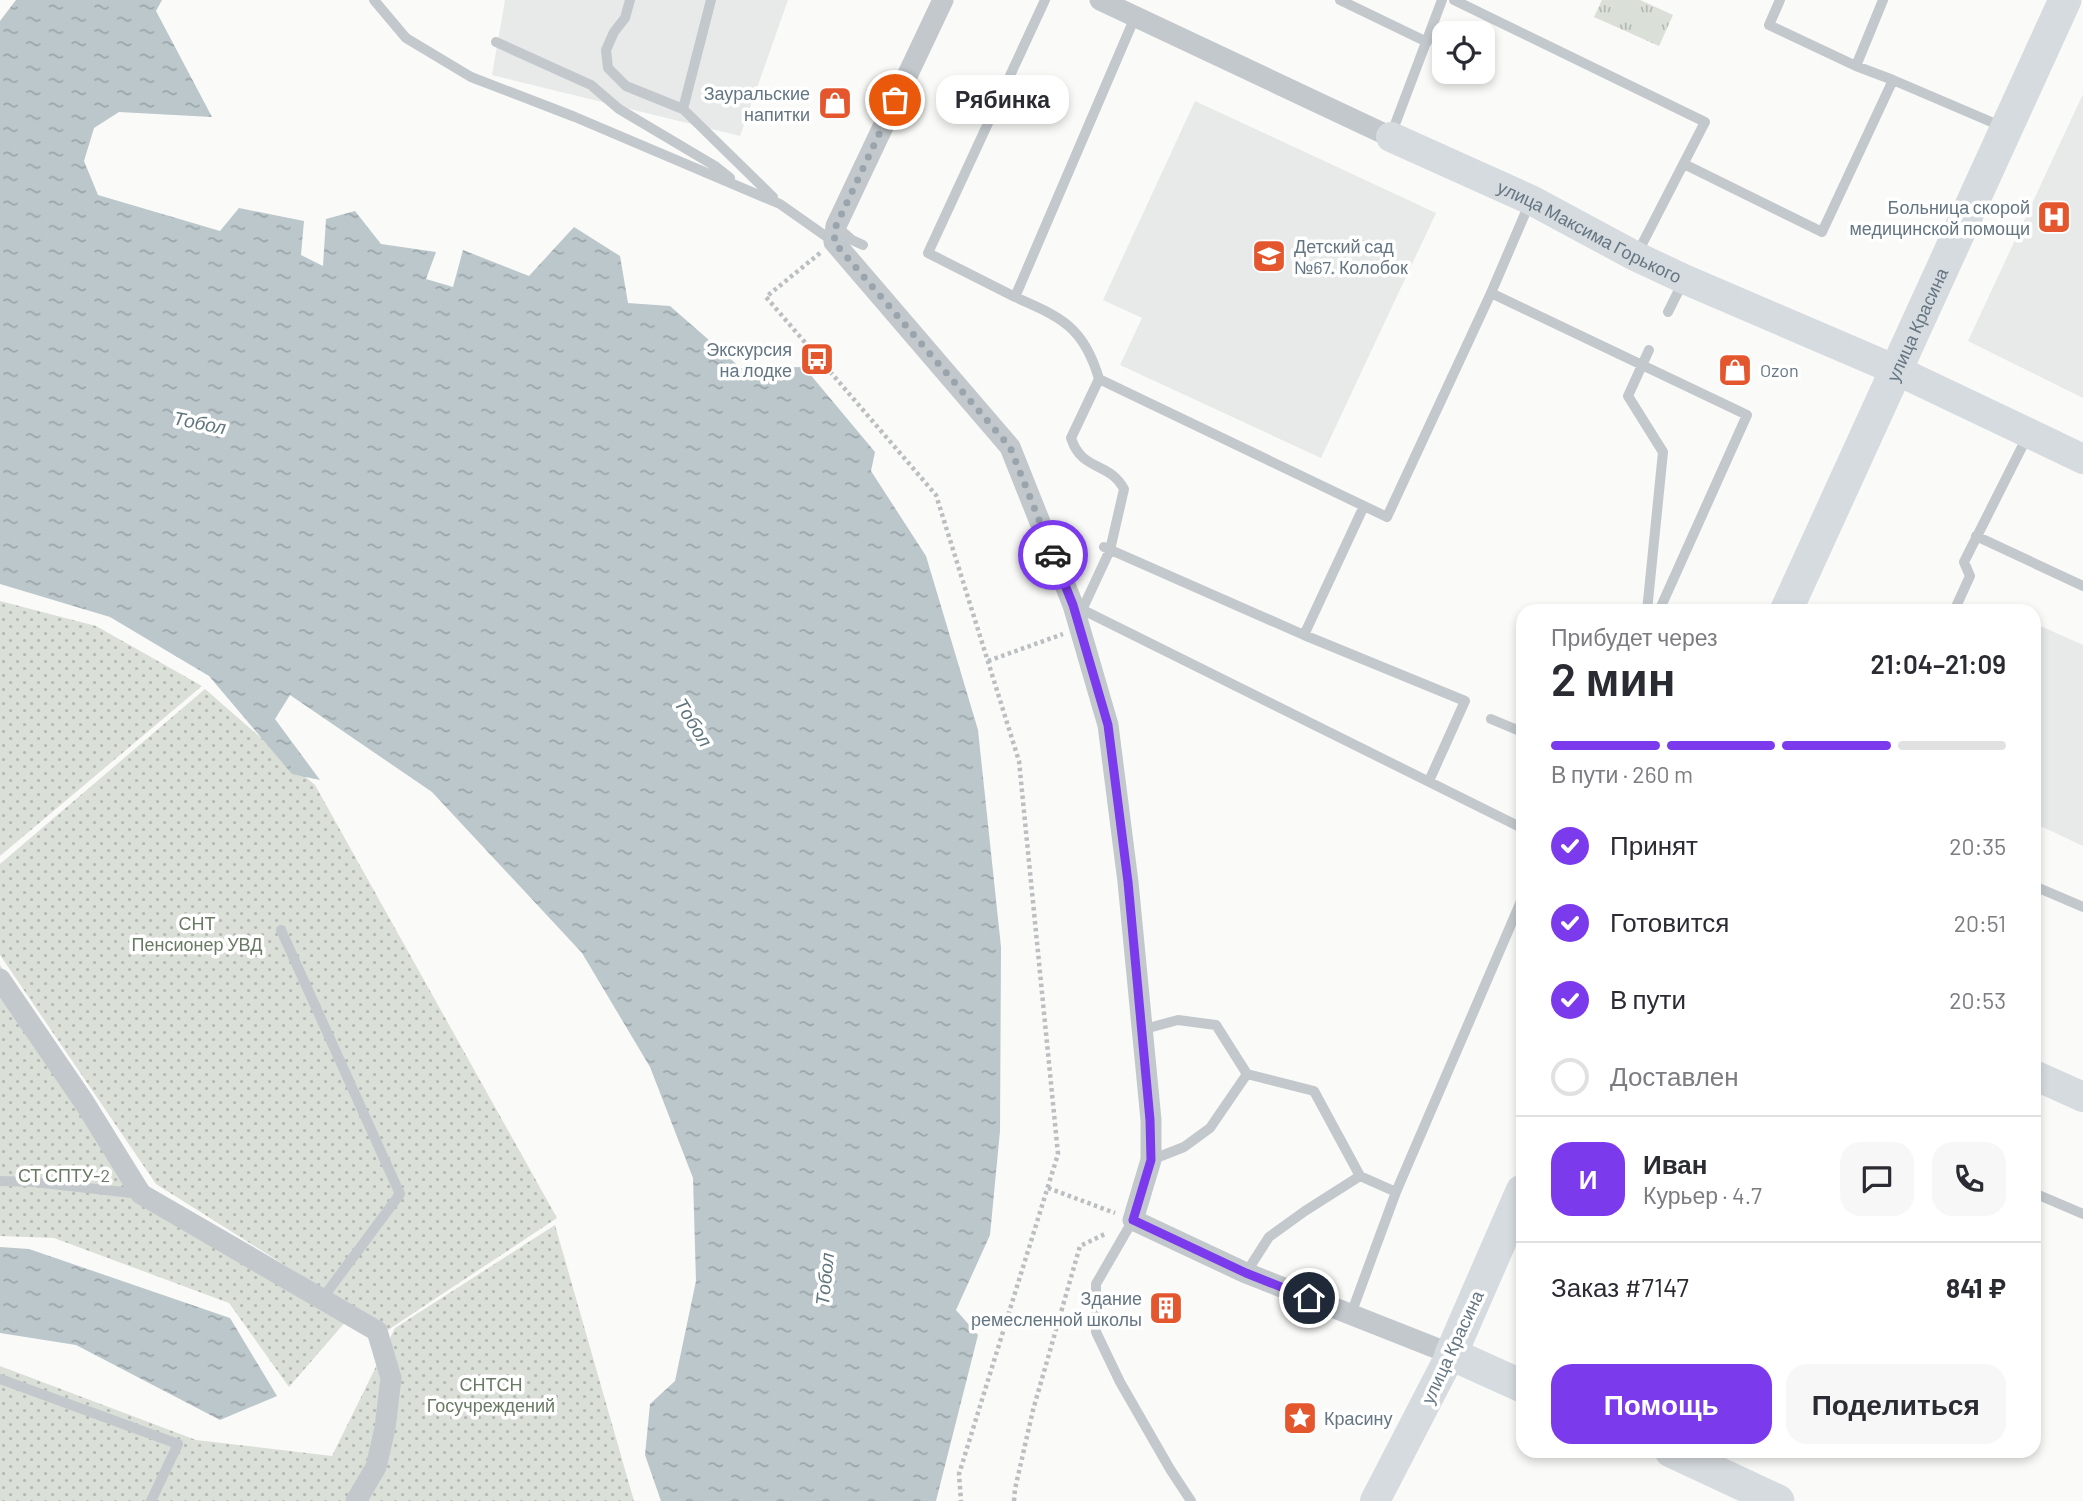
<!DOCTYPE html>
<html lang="ru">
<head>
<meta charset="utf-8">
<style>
	:root { --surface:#fff; --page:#f7f7f7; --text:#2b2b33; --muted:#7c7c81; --line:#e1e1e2; --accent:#7c3aed }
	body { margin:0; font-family:Barlow,sans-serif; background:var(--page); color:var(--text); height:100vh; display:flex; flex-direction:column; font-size:26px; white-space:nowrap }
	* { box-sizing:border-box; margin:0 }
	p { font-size:23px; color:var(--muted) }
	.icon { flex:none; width:38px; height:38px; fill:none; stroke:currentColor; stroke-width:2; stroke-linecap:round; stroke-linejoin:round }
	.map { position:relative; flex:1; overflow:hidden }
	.sheet { position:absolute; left:1516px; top:604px; width:525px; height:854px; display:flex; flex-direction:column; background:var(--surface); border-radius:21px; box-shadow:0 4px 10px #0003 }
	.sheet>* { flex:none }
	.buttons { position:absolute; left:1432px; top:21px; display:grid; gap:14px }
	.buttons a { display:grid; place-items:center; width:63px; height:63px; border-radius:14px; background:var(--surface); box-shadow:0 4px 10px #0003; font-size:35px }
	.pin { position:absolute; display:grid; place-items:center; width:60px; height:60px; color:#fff; margin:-30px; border:4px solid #fff; border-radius:50%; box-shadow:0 2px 7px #0007 }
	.courier { position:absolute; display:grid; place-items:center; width:70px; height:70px; margin:-35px; border:5px solid #7c3aed; border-radius:50%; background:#fff; color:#222; box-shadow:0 2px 9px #0007 }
	.bubble { position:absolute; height:49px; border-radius:21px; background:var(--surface); box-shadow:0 4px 10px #0003; font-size:23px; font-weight:600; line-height:49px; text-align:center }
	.headline em { font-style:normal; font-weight:600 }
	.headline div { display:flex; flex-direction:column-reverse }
	.headline { display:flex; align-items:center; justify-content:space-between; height:119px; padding:0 35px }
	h1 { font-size:46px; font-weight:600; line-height:52px }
	.bar { display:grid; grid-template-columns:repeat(4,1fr); gap:10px 7px; align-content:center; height:84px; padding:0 35px }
	.bar i { height:9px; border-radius:5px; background:var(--line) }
	.bar .on { background:var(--accent) }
	.bar p { grid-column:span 4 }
	.line { display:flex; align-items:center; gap:18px; padding:0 35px; border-top:2px solid var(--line) }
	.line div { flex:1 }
	.round { display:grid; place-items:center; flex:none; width:74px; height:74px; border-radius:21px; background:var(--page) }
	ol { padding:0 35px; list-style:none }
	li { display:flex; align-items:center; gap:21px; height:77px }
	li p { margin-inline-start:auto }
	li .icon { padding:7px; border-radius:50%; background:var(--accent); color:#fff; stroke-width:4 }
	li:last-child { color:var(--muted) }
	li i { width:38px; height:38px; border:4px solid var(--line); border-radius:50% }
	.action { display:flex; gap:14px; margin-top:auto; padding:14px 35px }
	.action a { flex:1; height:80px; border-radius:21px; background:var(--accent); color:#fff; font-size:28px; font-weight:600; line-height:80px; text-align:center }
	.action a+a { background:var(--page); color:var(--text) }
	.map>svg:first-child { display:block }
	.built { fill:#e8e9e9 }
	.grass { fill:url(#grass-tufts) }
	.garden { fill:url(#garden-dots) }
	.water { fill:url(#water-ripples) }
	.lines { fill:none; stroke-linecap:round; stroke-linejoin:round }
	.path { stroke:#bbbfc2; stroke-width:4.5; stroke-dasharray:3.5 3.5; stroke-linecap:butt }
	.lane { stroke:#c3c8cc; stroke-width:10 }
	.street { stroke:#c3c8cc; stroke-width:21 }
	.secondary { stroke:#d6dbdf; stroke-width:30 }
	.primary { stroke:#d6dbdf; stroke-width:33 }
	.done { stroke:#99a4ac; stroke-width:7; stroke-dasharray:0 12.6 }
	.route { stroke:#7c3aed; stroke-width:9 }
	.labels { text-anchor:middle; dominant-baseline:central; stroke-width:7; stroke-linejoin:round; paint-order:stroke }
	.poi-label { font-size:18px; fill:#657683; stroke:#fff; text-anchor:end }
	.street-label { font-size:18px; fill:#657683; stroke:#fff }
	.park-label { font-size:18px; fill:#687a64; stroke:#fff }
	.water-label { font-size:19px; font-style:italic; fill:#60757c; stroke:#fff }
</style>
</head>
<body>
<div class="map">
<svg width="2083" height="1501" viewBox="0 0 2083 1501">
	<defs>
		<pattern id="grass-tufts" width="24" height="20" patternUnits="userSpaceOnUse" patternTransform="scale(1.75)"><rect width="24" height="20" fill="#dadfd7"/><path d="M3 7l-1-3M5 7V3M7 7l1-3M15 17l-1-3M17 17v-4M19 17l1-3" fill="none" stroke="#b4b9b4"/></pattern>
		<pattern id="garden-dots" width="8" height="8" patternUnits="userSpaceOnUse" patternTransform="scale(1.75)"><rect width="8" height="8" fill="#dadfd7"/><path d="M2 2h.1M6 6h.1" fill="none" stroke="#b4b9b4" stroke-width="1.8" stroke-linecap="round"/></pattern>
		<pattern id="water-ripples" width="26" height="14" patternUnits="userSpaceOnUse" patternTransform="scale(1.75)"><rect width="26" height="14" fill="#bbc7cb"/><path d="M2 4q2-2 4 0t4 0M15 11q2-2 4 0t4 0" fill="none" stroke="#9ca6aa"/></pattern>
	</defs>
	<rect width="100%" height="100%" fill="#fafaf8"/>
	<path class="built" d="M505,0H788L740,136L492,75Z
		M2083,94V398L1968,341Z
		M1195,101L1436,213L1321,458L1120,365L1142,318L1103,300Z
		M2034,623L2083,645V846L2034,823Z"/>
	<path class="grass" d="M1602,0H1640L1673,15L1659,46L1594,17Z"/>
	<path class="garden" d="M0,601L96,626L202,686L0,856Z
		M205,689L315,785L557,1218L388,1330L156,1184L0,955V864Z
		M0,965L149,1187L347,1320L289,1387L229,1303L54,1238L0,1236Z
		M555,1225L634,1501H0V1366L196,1440L332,1456L395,1328Z"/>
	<path class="water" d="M16,0H162L156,11L212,117L119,112L94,128L84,161L98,195L220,231L239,208L304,221L301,255L323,266L326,219L355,211L381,244L436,252L426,279L453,287L463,250L529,276L574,227L620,256L628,303L670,306L741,368L804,367L875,452L871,471L926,556L978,730L1001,947L1000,1131L990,1235L956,1310L978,1335L936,1501H661L645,1455L650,1404L675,1381L696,1281L693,1178L650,1067L582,953L432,792L290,695L275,719L320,780L292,774L209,676L110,617L0,584V21Z
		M0,1247L29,1249L230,1318L277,1396L220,1420L76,1345L0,1333Z"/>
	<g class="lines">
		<path class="path" d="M820,253L766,297L936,495L1019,761L1058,1154L959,1474L961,1501
			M988,661L1063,634
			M1048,1188L1115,1213
			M1014,1501L1015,1489L1033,1410L1080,1246L1107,1233"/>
		<path class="lane" d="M374,0L406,38L471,77L575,117L780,204L834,242
			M630,0L625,18L614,32L606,50L608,68L626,86L683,109
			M711,0L683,109L773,197
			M1045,0L928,253L1015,297L1135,17
			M1340,0L1427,42
			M1454,0L1705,122L1637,254
			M496,42L591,85L619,109L715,166L730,178
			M1856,66L1883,0
			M1893,80L2003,127
			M1391,135L1442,0
			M1684,164L1822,232L1893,80L1856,66L1769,25L1780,0
			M836,226L852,240L863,245
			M1491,293L1747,415L1659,611
			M1015,297C1061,317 1084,327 1099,379
			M1668,312L1684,280
			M1976,536L2083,586
			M1104,547L1304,635L1465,701L1429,781
			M1075,606L1522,828
			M1082,610L1110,550L1124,489C1109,461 1082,472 1071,438L1099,379L1387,517L1491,293L1530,202
			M1647,611L1663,452L1628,396L1649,350
			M1954,611L1970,576L1964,562L2028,435
			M1304,635L1364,506
			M1491,719L1522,732
			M2034,886L2083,907
			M281,930L400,1194L322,1299
			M1141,1030L1178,1020L1216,1025L1247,1074L1314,1091L1360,1176L1396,1192
			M1151,1160L1184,1147L1210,1128L1247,1074
			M0,1181L34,1182L141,1194
			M2034,1193L2083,1214
			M1133,1220L1096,1284V1332L1120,1382L1170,1469L1191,1501
			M1246,1273L1269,1237L1305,1211L1360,1176
			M1351,1314L1396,1192L1522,899
			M0,1379L178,1444L151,1501"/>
		<path class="street" d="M943,0L836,226L834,242L1010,447L1073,605L1108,725L1128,882L1151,1120V1160L1133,1220L1246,1273L1451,1354
			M1100,0L1391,137
			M0,979L84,1102L141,1194L377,1331L391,1378L385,1428L376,1467L356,1501"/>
		<g class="secondary">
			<path id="s1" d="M1391,137L1531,200L1635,256L1684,279L1896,370L2083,459"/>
			<path d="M2034,1075L2083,1097"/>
			<path d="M1375,1501L1451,1354"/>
		</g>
		<g class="primary">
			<path id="s2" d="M1786,611L2065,0"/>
			<path d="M1522,1191L1451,1354L1522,1386"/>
			<path d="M1671,1451L1778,1501"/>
		</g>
	</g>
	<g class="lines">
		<path class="done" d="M895,100L836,226L834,242L1010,447L1053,555"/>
		<path class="route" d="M1053,555L1073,605L1108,725L1128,882L1150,1120L1151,1160L1133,1220L1246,1273L1309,1298"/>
	</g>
	<defs>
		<g id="shop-square" transform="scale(1.75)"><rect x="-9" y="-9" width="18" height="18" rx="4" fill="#e4572e" stroke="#fff"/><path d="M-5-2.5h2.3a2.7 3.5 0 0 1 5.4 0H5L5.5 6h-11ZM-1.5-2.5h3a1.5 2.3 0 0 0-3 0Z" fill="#fff"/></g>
		<g id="hospital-square" transform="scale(1.75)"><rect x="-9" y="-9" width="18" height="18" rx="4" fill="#e4572e" stroke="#fff"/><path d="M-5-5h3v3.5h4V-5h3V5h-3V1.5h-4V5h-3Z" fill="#fff"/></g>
		<g id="school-square" transform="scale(1.75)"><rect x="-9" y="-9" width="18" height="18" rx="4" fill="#e4572e" stroke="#fff"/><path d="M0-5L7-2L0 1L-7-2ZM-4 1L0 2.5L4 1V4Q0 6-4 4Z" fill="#fff"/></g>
		<g id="bus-square" transform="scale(1.75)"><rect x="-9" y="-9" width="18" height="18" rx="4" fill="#e4572e" stroke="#fff"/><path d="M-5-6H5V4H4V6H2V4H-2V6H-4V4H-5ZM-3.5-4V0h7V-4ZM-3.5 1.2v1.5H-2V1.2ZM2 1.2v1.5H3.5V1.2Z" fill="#fff"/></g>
		<g id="building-square" transform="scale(1.75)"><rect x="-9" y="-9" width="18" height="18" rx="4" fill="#e4572e" stroke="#fff"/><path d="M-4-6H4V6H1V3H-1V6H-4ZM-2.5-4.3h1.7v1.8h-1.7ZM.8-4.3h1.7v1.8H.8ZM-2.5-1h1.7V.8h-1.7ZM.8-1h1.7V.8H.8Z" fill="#fff"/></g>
		<g id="sight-square" transform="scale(1.75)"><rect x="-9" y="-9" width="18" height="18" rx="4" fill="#e4572e" stroke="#fff"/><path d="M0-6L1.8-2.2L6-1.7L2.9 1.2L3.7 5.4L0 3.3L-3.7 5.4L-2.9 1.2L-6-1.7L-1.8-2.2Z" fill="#fff"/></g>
	</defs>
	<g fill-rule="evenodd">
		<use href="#shop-square" x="835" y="103"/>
		<use href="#hospital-square" x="2054" y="217"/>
		<use href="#school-square" x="1269" y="256"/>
		<use href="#bus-square" x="817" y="359"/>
		<use href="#shop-square" x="1735" y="370"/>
		<use href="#building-square" x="1166" y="1308"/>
		<use href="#sight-square" x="1300" y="1418"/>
	</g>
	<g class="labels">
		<g class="poi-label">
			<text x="810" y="93">Зауральские<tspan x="810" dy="21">напитки</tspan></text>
			<text x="2030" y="207">Больница скорой<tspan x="2030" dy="21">медицинской помощи</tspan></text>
			<text x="1294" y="246" text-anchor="start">Детский сад<tspan x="1294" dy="21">№67. Колобок</tspan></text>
			<text x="792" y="349">Экскурсия<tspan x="792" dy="21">на лодке</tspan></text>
			<text x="1760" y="370" text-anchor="start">Ozon</text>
			<text x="1142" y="1298">Здание<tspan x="1142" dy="21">ремесленной школы</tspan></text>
			<text x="1324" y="1418" text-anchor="start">Красину</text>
		</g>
		<g class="street-label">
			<text stroke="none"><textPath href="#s1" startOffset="220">улица Максима Горького</textPath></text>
			<text stroke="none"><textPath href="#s2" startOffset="315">улица Красина</textPath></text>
			<text transform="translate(1452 1347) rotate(-65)">улица Красина</text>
		</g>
		<g class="park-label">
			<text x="197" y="923">СНТ<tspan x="197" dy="21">Пенсионер УВД</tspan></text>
			<text x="64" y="1175">СТ СПТУ-2</text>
			<text x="491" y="1384">СНТСН<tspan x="491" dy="21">Госучреждений</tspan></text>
		</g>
		<g class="water-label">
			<text transform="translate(200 422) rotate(11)">Тобол</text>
			<text transform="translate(694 722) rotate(58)">Тобол</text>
			<text transform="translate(824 1279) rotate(-84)">Тобол</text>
		</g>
	</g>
</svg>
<div class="buttons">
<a><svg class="icon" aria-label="locate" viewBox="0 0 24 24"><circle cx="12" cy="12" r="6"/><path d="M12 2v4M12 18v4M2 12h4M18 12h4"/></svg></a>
</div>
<div class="pin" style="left:895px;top:100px;background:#ea580c"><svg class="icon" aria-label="bag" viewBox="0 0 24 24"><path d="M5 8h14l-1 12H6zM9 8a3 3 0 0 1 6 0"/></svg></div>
<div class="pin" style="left:1309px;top:1298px;background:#1f2937"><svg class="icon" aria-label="home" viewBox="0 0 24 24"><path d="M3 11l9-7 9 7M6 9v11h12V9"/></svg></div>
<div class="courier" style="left:1053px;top:555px"><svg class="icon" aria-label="car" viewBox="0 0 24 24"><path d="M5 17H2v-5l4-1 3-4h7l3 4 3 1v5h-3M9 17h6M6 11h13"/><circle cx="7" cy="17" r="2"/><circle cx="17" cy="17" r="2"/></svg></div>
<div class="bubble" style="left:936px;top:75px;width:133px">Рябинка</div>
<section class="sheet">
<div class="headline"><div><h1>2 мин</h1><p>Прибудет через</p></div><em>21:04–21:09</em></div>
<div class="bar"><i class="on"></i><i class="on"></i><i class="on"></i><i></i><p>В пути · 260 m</p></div>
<ol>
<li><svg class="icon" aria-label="check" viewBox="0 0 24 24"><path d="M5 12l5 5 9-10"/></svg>Принят<p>20:35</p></li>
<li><svg class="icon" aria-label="check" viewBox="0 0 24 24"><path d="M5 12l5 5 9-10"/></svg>Готовится<p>20:51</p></li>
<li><svg class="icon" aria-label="check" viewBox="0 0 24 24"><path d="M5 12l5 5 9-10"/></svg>В пути<p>20:53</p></li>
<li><i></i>Доставлен</li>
</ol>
<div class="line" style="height:126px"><b class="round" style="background:var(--accent);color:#fff">И</b><div><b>Иван</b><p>Курьер · 4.7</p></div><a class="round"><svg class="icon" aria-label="chat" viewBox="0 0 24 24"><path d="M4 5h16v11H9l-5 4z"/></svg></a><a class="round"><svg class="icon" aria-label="phone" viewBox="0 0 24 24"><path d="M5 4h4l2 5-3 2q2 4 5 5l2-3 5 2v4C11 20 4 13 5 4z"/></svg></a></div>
<div class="line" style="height:91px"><div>Заказ #7147</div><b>841 ₽</b></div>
<div class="action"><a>Помощь</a><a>Поделиться</a></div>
</section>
</div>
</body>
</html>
